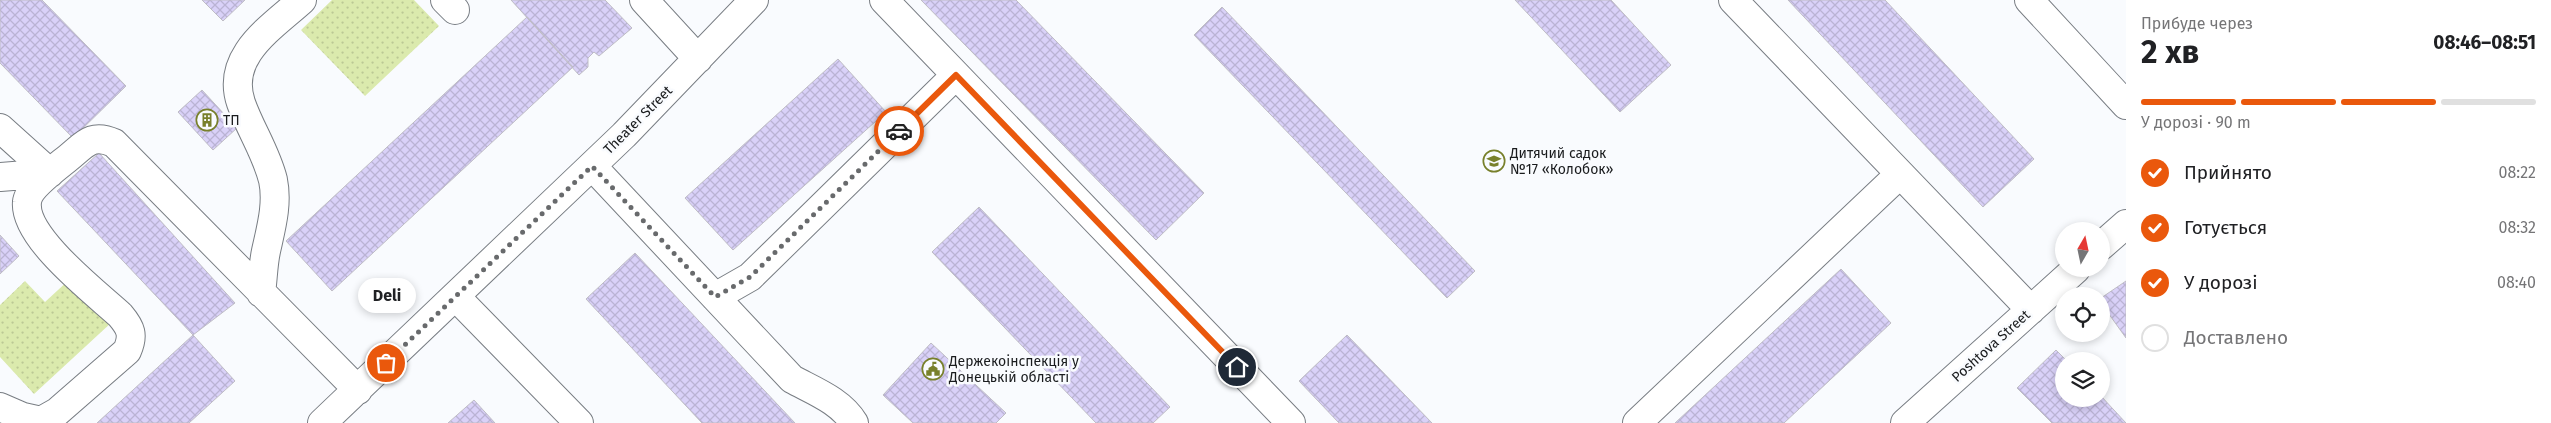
<!DOCTYPE html>
<html lang="uk">
<head>
<meta charset="utf-8">
<style>
	:root { --surface:#fff; --page:#f6f6f6; --text:#202124; --muted:#757577; --line:#e0e0e0; --accent:#ea580c }
	body { margin:0; font-family:"Fira Sans",sans-serif; background:var(--page); color:var(--text); height:100vh; display:flex; flex-direction:column; font-size:19px; white-space:nowrap }
	* { box-sizing:border-box; margin:0 }
	p { font-size:16px; color:var(--muted) }
	.icon { flex:none; width:28px; height:28px; fill:none; stroke:currentColor; stroke-width:2; stroke-linecap:round; stroke-linejoin:round }
	.map { position:relative; flex:1; overflow:hidden }
	.details { display:flex; flex-direction:column; background:var(--surface); width:425px }
	.details>* { flex:none }
	.needle { width:32px; rotate:9deg }
	.fabs { position:absolute; left:2055px; top:222px; display:grid; gap:10px }
	.fabs a { display:grid; place-items:center; width:55px; height:55px; border-radius:50%; background:var(--surface); box-shadow:0 2px 8px #0003; font-size:25px }
	.pin { position:absolute; display:grid; place-items:center; width:42px; height:42px; color:#fff; margin:-21px; border:2px solid #fff; border-radius:50%; box-shadow:0 1px 5px #0007 }
	.courier { position:absolute; display:grid; place-items:center; width:50px; height:50px; margin:-25px; border:4px solid #ea580c; border-radius:50%; background:#fff; color:#222; box-shadow:0 1px 6px #0007 }
	.bubble { position:absolute; height:35px; border-radius:18px; background:var(--surface); box-shadow:0 2px 8px #0003; font-size:16px; font-weight:700; line-height:35px; text-align:center }
	.headline em { font-style:normal; font-weight:700 }
	.headline div { display:flex; flex-direction:column-reverse }
	.headline { display:flex; align-items:center; justify-content:space-between; height:85px; padding:0 15px }
	h1 { font-size:32px; font-weight:700; line-height:38px }
	.bar { display:grid; grid-template-columns:repeat(4,1fr); gap:8px 5px; align-content:center; height:60px; padding:0 15px }
	.bar i { height:6px; border-radius:4px; background:var(--line) }
	.bar .selected { background:var(--accent) }
	.bar p { grid-column:span 4 }
	ol { padding:0 15px; list-style:none }
	li { display:flex; align-items:center; gap:15px; height:55px }
	li p { margin-inline-start:auto }
	li .icon { padding:5px; border-radius:50%; background:var(--accent); color:#fff; stroke-width:4 }
	li:last-child { color:var(--muted) }
	li i { width:28px; height:28px; border:2px solid var(--line); border-radius:50% }
	main { display:flex; flex:1; min-height:0 }
	.map>svg:first-child { display:block }
	.grass { fill:url(#grass-dots) }
	.building { fill:url(#building-cross-hatch); stroke:#bfbdc5 }
	.lines { fill:none; stroke-linecap:round; stroke-linejoin:round }
	.minor-casing { stroke:#787d83; stroke-width:30 }
	.minor { stroke:#fff; stroke-width:28 }
	.done { stroke:#686a6c; stroke-width:5; stroke-dasharray:0 9 }
	.route { stroke:#ea580c; stroke-width:6 }
	.labels { text-anchor:middle; dominant-baseline:central; stroke-width:5; stroke-linejoin:round; paint-order:stroke }
	.poi-label { font-size:14px; fill:#1a1c1e; stroke:#f9fbfe; text-anchor:start }
	.street-label { font-size:14px; fill:#1a1c1e; stroke:#f9fbfe }
</style>
</head>
<body>
<main>
<div class="map">
<svg width="2126" height="423" viewBox="0 0 2126 423">
	<defs>
		<pattern id="grass-dots" width="8" height="8" patternUnits="userSpaceOnUse" patternTransform="scale(1.25)"><rect width="8" height="8" fill="#dbeaad"/><path d="M2 2h.1M6 6h.1" fill="none" stroke="#bbc894" stroke-width="1.8" stroke-linecap="round"/></pattern>
		<pattern id="building-cross-hatch" width="8" height="8" patternUnits="userSpaceOnUse" patternTransform="scale(1.25)"><rect width="8" height="8" fill="#d9d1f8"/><path d="M0 0l8 8M0 8l8-8" fill="none" stroke="#bab3d4"/></pattern>
	</defs>
	<rect width="100%" height="100%" fill="#f9fbfe"/>
	<path class="grass" d="M332,0H414L439,26L365,96L301,30Z
		M71,278L112,322L34,394L0,357V305L25,281L45,302Z"/>
	<path class="building" d="M0,0H42L126,86L73,138L0,63Z
		M202,0H245L223,21Z
		M511,0H605L632,28L599,56L594,52L588,58V67L579,75Z
		M921,0H1016L1204,193L1156,240Z
		M1515,0H1611L1671,65L1620,112Z
		M1788,0H1885L2034,159L1983,207Z
		M1222,7L1475,271L1447,298L1194,35Z
		M527,17L573,67L332,291L286,241Z
		M838,59L886,112L733,250L685,198Z
		M202,90L237,128L213,150L178,112Z
		M99,153L235,303L193,335L57,191Z
		M979,207L1170,407L1153,423H1096L932,252Z
		M0,235L19,256L0,274Z
		M635,253L795,423H702L586,299Z
		M1841,269L1891,323L1784,423H1675Z
		M2126,281V338L2101,303V298Z
		M193,335L235,381L189,423H97Z
		M1347,335L1432,423H1339L1299,381Z
		M931,343L1006,413L996,423H913L883,395Z
		M2056,350L2067,361H2064V399H2101V396L2126,423H2052L2017,388Z
		M474,400L495,423H448Z"/>
	<g class="lines">
		<g class="minor-casing">
			<path id="minor" d="M445,0L455,10
				M644,0L698,59
				M884,0L1291,423
				M1733,0L2031,310
				M2029,0L2126,105
				M0,128L50,173
				M592,166L792,379C814,391 841,401 854,423
				M0,177L50,173
				M2101,246L2126,224
				M261,293C263,279 263,265 266,251C271,228 278,204 273,180C266,152 250,129 241,103C225,56 271,28 302,0
				M456,297L579,423
				M715,297L750,277L956,75
				M0,407L23,417L41,421L57,412L127,351C134,335 131,328 120,315C96,293 23,237 27,202C28,188 57,167 68,158C85,144 92,133 114,143L358,390
				M322,423L624,135L754,0
				M1637,423L1900,174
				M1905,423L2076,269"/>
		</g>
		<use href="#minor" class="minor"/>
	</g>
	<g class="lines">
		<path class="done" d="M386,363L592,166L715,297L750,277L899,131"/>
		<path class="route" d="M899,131L956,75L1237,367"/>
	</g>
	<defs>
		<g id="building-ring" transform="scale(1.125)"><circle r="9.5" fill="#f9fbfe" stroke="#78802b" stroke-width="1.5"/><path d="M-4-6H4V6H1V3H-1V6H-4ZM-2.5-4.3h1.7v1.8h-1.7ZM.8-4.3h1.7v1.8H.8ZM-2.5-1h1.7V.8h-1.7ZM.8-1h1.7V.8H.8Z" fill="#78802b"/></g>
		<g id="school-ring" transform="scale(1.125)"><circle r="9.5" fill="#f9fbfe" stroke="#78802b" stroke-width="1.5"/><path d="M0-5L7-2L0 1L-7-2ZM-4 1L0 2.5L4 1V4Q0 6-4 4Z" fill="#78802b"/></g>
		<g id="civic-ring" transform="scale(1.125)"><circle r="9.5" fill="#f9fbfe" stroke="#78802b" stroke-width="1.5"/><path d="M-.6-6.5H3V-4.5H.6V-3L4-1V1h2V6H-6V1h2V-1L-.6-3ZM-1.2 2.5V6h2.4V2.5Z" fill="#78802b"/></g>
	</defs>
	<g fill-rule="evenodd">
		<use href="#building-ring" x="207" y="120"/>
		<use href="#school-ring" x="1494" y="161"/>
		<use href="#civic-ring" x="933" y="369"/>
	</g>
	<g class="labels">
		<g class="poi-label">
			<text x="223" y="120">ТП</text>
			<text x="1510" y="153">Дитячий садок<tspan x="1510" dy="16">№17 «Колобок»</tspan></text>
			<text x="949" y="361">Держекоінспекція у<tspan x="949" dy="16">Донецькій області</tspan></text>
		</g>
		<g class="street-label">
			<text transform="translate(638 120) rotate(-45)">Theater Street</text>
			<text transform="translate(1991 346) rotate(-42)">Poshtova Street</text>
		</g>
	</g>
</svg>
<div class="fabs">
<a><svg class="needle" viewBox="-14 -14 28 28"><path d="M0-13l5 13h-10z" fill="#e53935"/><path d="M0 13l5-13h-10z" fill="#757577"/></svg></a>
<a><svg class="icon" aria-label="locate" viewBox="0 0 24 24"><circle cx="12" cy="12" r="6"/><path d="M12 2v4M12 18v4M2 12h4M18 12h4"/></svg></a>
<a><svg class="icon" aria-label="layers" viewBox="0 0 24 24"><path d="M12 4l9 5-9 5-9-5zM3 14l9 5 9-5"/></svg></a>
</div>
<div class="pin" style="left:386px;top:363px;background:#ea580c"><svg class="icon" aria-label="bag" viewBox="0 0 24 24"><path d="M5 8h14l-1 12H6zM9 8a3 3 0 0 1 6 0"/></svg></div>
<div class="pin" style="left:1237px;top:367px;background:#1f2937"><svg class="icon" aria-label="home" viewBox="0 0 24 24"><path d="M3 11l9-7 9 7M6 9v11h12V9"/></svg></div>
<div class="courier" style="left:899px;top:131px"><svg class="icon" aria-label="car" viewBox="0 0 24 24"><path d="M5 17H2v-5l4-1 3-4h7l3 4 3 1v5h-3M9 17h6M6 11h13"/><circle cx="7" cy="17" r="2"/><circle cx="17" cy="17" r="2"/></svg></div>
<div class="bubble" style="left:358px;top:278px;width:58px">Deli</div>
</div>
<section class="details">
<div class="headline"><div><h1>2 хв</h1><p>Прибуде через</p></div><em>08:46–08:51</em></div>
<div class="bar"><i class="selected"></i><i class="selected"></i><i class="selected"></i><i></i><p>У дорозі · 90 m</p></div>
<ol>
<li><svg class="icon" aria-label="check" viewBox="0 0 24 24"><path d="M5 12l5 5 9-10"/></svg>Прийнято<p>08:22</p></li>
<li><svg class="icon" aria-label="check" viewBox="0 0 24 24"><path d="M5 12l5 5 9-10"/></svg>Готується<p>08:32</p></li>
<li><svg class="icon" aria-label="check" viewBox="0 0 24 24"><path d="M5 12l5 5 9-10"/></svg>У дорозі<p>08:40</p></li>
<li><i></i>Доставлено</li>
</ol>
</section>
</main>
</body>
</html>
